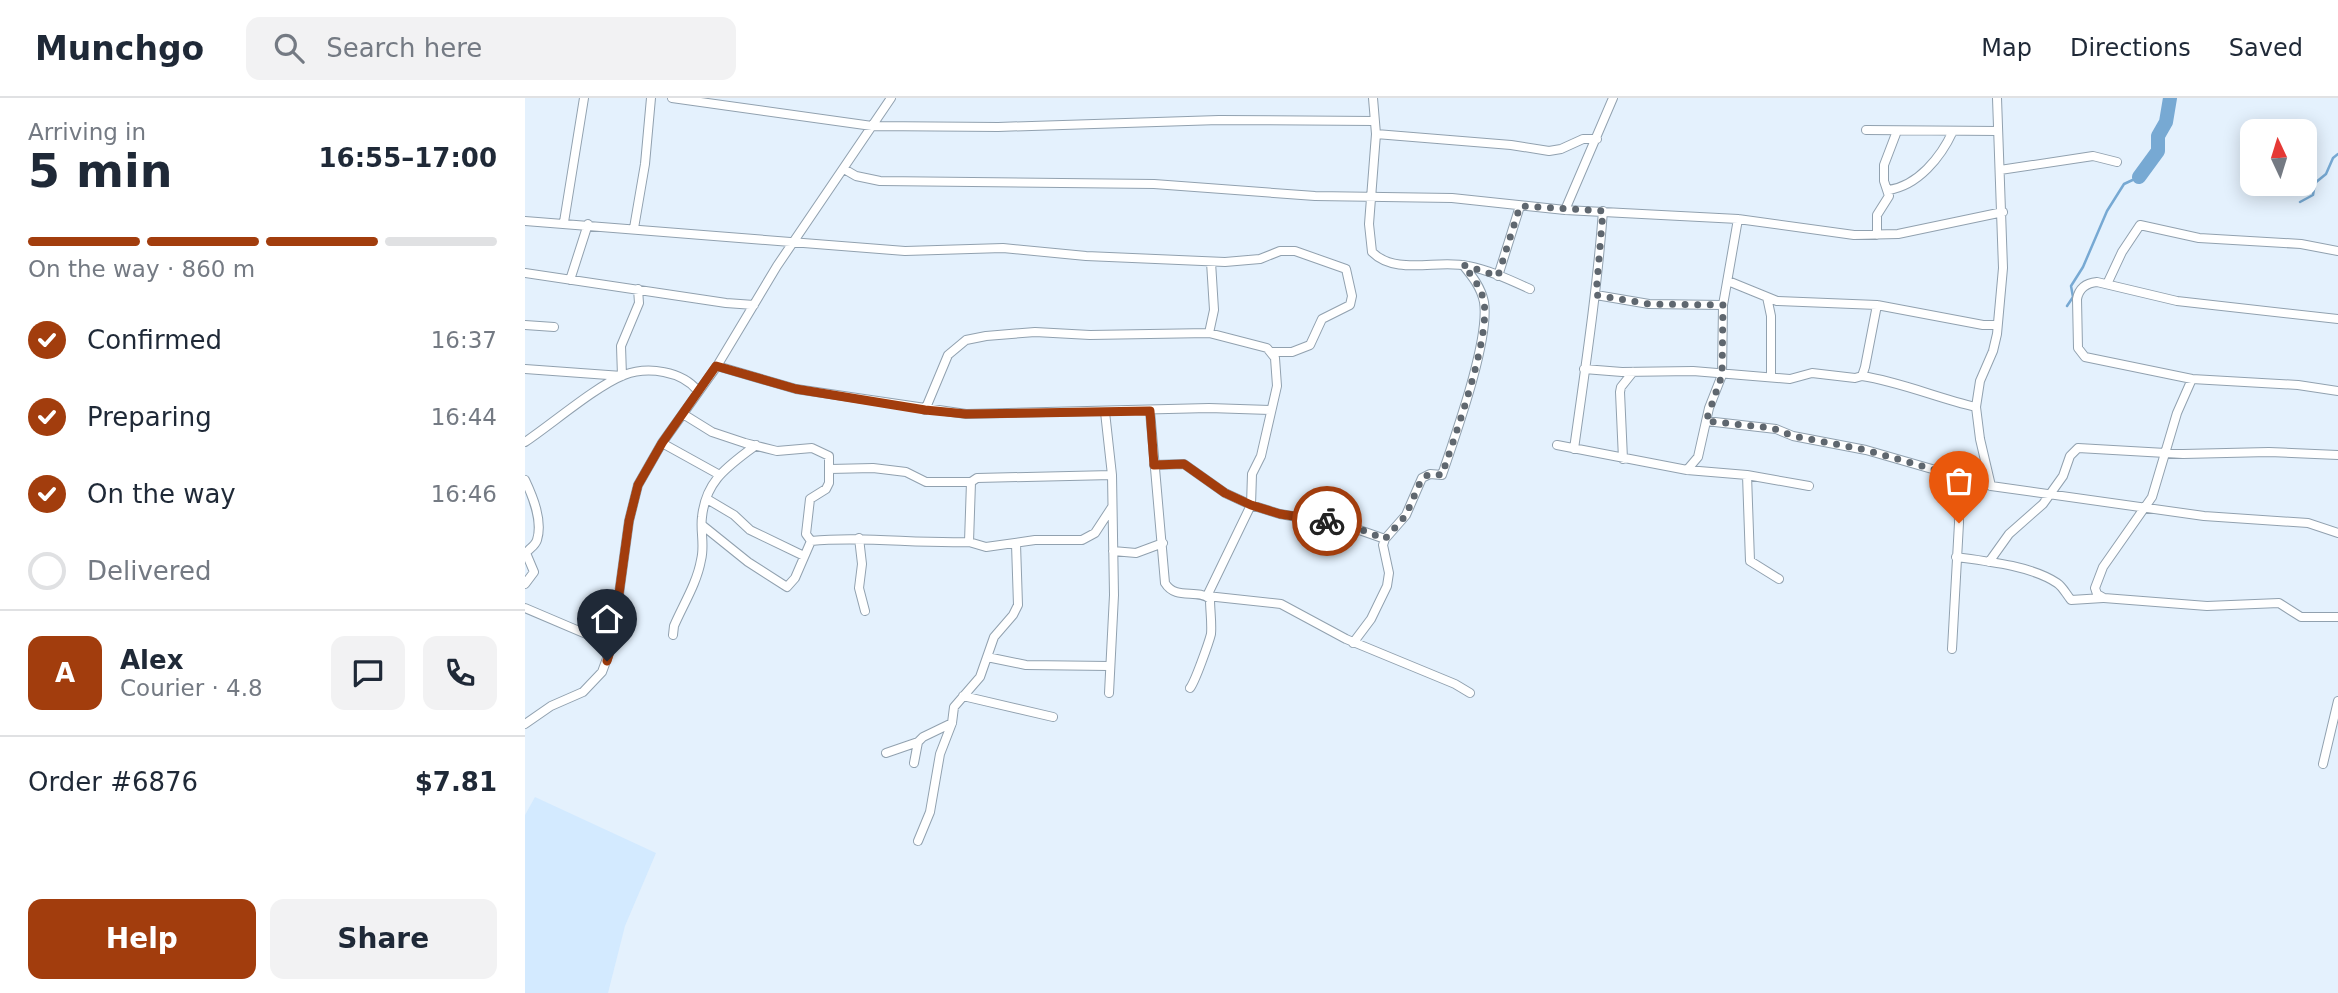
<!DOCTYPE html>
<html lang="en">
<head>
<meta charset="utf-8">
<style>
	:root { --surface:#fff; --page:#f2f2f3; --text:#1f2937; --muted:#747a83; --line:#e0e1e3; --accent:#a23d0d }
	body { margin:0; font-family:"DejaVu Sans",sans-serif; background:var(--page); color:var(--text); height:100vh; display:flex; flex-direction:column; font-size:26px; white-space:nowrap }
	* { box-sizing:border-box; margin:0 }
	p { font-size:23px; color:var(--muted) }
	.icon { flex:none; width:38px; height:38px; fill:none; stroke:currentColor; stroke-width:2; stroke-linecap:round; stroke-linejoin:round }
	.map { position:relative; flex:1; overflow:hidden }
	.drawer { display:flex; flex-direction:column; background:var(--surface); width:525px }
	.drawer>* { flex:none }
	.needle { width:46px; rotate:356deg }
	.fabs { position:absolute; left:1715px; top:21px; display:grid; gap:14px }
	.fabs a { display:grid; place-items:center; width:77px; height:77px; border-radius:14px; background:var(--surface); box-shadow:0 4px 18px #0003; font-size:35px }
	.pin { position:absolute; display:grid; place-items:center; width:60px; height:60px; color:#fff; margin:-72px -30px; border-radius:50% 50% 50% 0; rotate:-45deg; box-shadow:0 0 7px #0007 }
	.pin .icon { rotate:45deg }
	.courier { position:absolute; display:grid; place-items:center; width:70px; height:70px; margin:-35px; border:5px solid #a23d0d; border-radius:50%; background:#fff; color:#222; box-shadow:0 2px 9px #0007 }
	.head em { font-style:normal; font-weight:700 }
	.head div { display:flex; flex-direction:column-reverse }
	.head { display:flex; align-items:center; justify-content:space-between; height:119px; padding:0 28px }
	h1 { font-size:46px; font-weight:700; line-height:52px }
	.bar { display:grid; grid-template-columns:repeat(4,1fr); gap:10px 7px; align-content:center; height:84px; padding:0 28px }
	.bar i { height:9px; border-radius:5px; background:var(--line) }
	.bar .selected { background:var(--accent) }
	.bar p { grid-column:span 4 }
	.line { display:flex; align-items:center; gap:18px; padding:0 28px; border-top:2px solid var(--line) }
	.line div { flex:1 }
	.round { display:grid; place-items:center; flex:none; width:74px; height:74px; border-radius:14px; background:var(--page) }
	ol { padding:0 28px; list-style:none }
	li { display:flex; align-items:center; gap:21px; height:77px }
	li p { margin-inline-start:auto }
	li .icon { padding:7px; border-radius:50%; background:var(--accent); color:#fff; stroke-width:4 }
	li:last-child { color:var(--muted) }
	li i { width:38px; height:38px; border:4px solid var(--line); border-radius:50% }
	.cta { display:flex; gap:14px; margin-top:auto; padding:14px 28px }
	.cta a { flex:1; height:80px; border-radius:14px; background:var(--accent); color:#fff; font-size:28px; font-weight:700; line-height:80px; text-align:center }
	.cta a+a { background:var(--page); color:var(--text) }
	header { display:flex; align-items:center; gap:42px; box-sizing:border-box; height:98px; padding:0 35px; background:var(--surface); border-bottom:2px solid var(--line) }
	header strong { font-size:33px }
	nav { display:flex; gap:38px; margin-inline-start:auto; font-size:24px }
	.search { width:490px; height:63px; background:var(--page); display:flex; align-items:center; gap:18px; box-sizing:border-box; padding:0 24px; border-radius:14px; color:var(--muted); font-size:26px }
	main { display:flex; flex:1; min-height:0 }
	.map>svg:first-child { display:block }
	.built { fill:#d3eaff }
	.lines { fill:none; stroke-linecap:round; stroke-linejoin:round }
	.stream { stroke:#77a9d3; stroke-width:2.5 }
	.river { stroke:#77a9d3; stroke-width:14 }
	.minor-casing { stroke:#91a1af; stroke-width:10 }
	.minor { stroke:#fff; stroke-width:8 }
	.done { stroke:#5f676f; stroke-width:7; stroke-dasharray:0 12.6 }
	.route { stroke:#a23d0d; stroke-width:9 }
</style>
</head>
<body>
<header>
<strong>Munchgo</strong>
<div class="search"><svg class="icon" aria-label="search" viewBox="0 0 24 24"><circle cx="10" cy="10" r="6"/><path d="M15 15l6 6"/></svg>Search here</div>
<nav><a>Map</a><a>Directions</a><a>Saved</a></nav>
</header>
<main>
<section class="drawer">
<div class="head"><div><h1>5 min</h1><p>Arriving in</p></div><em>16:55–17:00</em></div>
<div class="bar"><i class="selected"></i><i class="selected"></i><i class="selected"></i><i></i><p>On the way · 860 m</p></div>
<ol>
<li><svg class="icon" aria-label="check" viewBox="0 0 24 24"><path d="M5 12l5 5 9-10"/></svg>Confirmed<p>16:37</p></li>
<li><svg class="icon" aria-label="check" viewBox="0 0 24 24"><path d="M5 12l5 5 9-10"/></svg>Preparing<p>16:44</p></li>
<li><svg class="icon" aria-label="check" viewBox="0 0 24 24"><path d="M5 12l5 5 9-10"/></svg>On the way<p>16:46</p></li>
<li><i></i>Delivered</li>
</ol>
<div class="line" style="height:126px"><b class="round" style="background:var(--accent);color:#fff">A</b><div><b>Alex</b><p>Courier · 4.8</p></div><a class="round"><svg class="icon" aria-label="chat" viewBox="0 0 24 24"><path d="M4 5h16v11H9l-5 4z"/></svg></a><a class="round"><svg class="icon" aria-label="phone" viewBox="0 0 24 24"><path d="M5 4h4l2 5-3 2q2 4 5 5l2-3 5 2v4C11 20 4 13 5 4z"/></svg></a></div>
<div class="line" style="height:91px"><div>Order #6876</div><b>$7.81</b></div>
<div class="cta"><a>Help</a><a>Share</a></div>
</section>
<div class="map">
<svg width="1813" height="895" viewBox="0 0 1813 895">
	<rect width="100%" height="100%" fill="#e4f1fd"/>
	<path class="built" d="M10,699L131,755L100,828L83,895H0V717Z"/>
	<g class="lines">
		<path class="stream" d="M1775,104L1788,97L1790,85L1801,76L1808,60L1813,56
			M1542,208L1548,199L1546,188L1558,169L1582,113L1599,86L1614,79"/>
		<path class="river" d="M1614,79L1633,53V38L1641,24L1645,0"/>
		<g class="minor-casing">
			<path id="minor" d="M147,0L347,28L473,29L694,22L849,23
				M848,0L851,36L844,126L847,154C871,178 913,161 943,168C964,172 985,182 1005,191
				M1341,32L1473,33
				M851,36L986,47L1024,53L1036,51L1058,41H1072
				M319,71L331,78L355,83L629,86L790,98L927,100L1040,112L1213,121L1329,137L1373,136L1478,114
				M1475,72L1568,58L1592,64
				M1363,92C1393,88 1416,59 1428,33
				M1040,112L1088,0
				M0,123L380,153L478,150L561,158L700,164L735,161L755,153H770L821,171L827,198L825,207L797,221L785,247L767,254H746
				M39,124L59,0
				M109,130L120,66L126,0
				M1352,137V117L1364,98L1359,83V67L1372,33
				M0,175L201,205L229,207
				M973,178L995,108
				M45,182L63,126
				M1203,183L1252,203L1352,207L1458,227H1472
				M1583,184L1597,154L1615,127L1674,140L1776,146L1813,153
				M1071,197L1124,206L1198,207
				M1242,199L1246,218V278
				M1813,221L1652,203L1572,184C1561,185 1554,190 1552,201L1553,250L1560,259L1667,281L1773,287L1813,293
				M0,227L29,229
				M684,235L689,212L686,164
				M192,268L271,291L441,316L684,310L745,312
				M0,271L97,278L96,248L114,205L113,191
				M1059,271L1097,274L1168,273L1265,281L1287,275L1330,280L1337,278L1340,269L1352,207
				M1337,278C1376,284 1412,300 1451,309
				M1667,281L1652,315L1627,399L1578,469L1570,490L1572,496L1579,500L1682,508L1754,505L1776,519H1813
				M400,312L423,257L441,242L461,238L510,234L565,237L684,235L742,250L750,260L752,288L736,358L727,376L726,407L682,498L756,506L821,541L930,586L945,595
				M625,313L640,485C651,503 672,490 685,501C685,512 687,525 686,536C684,544 670,584 665,590
				M580,314L587,377L589,497L584,595
				M158,316L187,334L220,345L252,353L287,350L304,358V385L301,391L285,401L281,436L286,443C339,438 391,446 444,444L446,384L452,380L587,377
				M1181,323L1251,331L1268,338L1341,352L1466,388L1679,418L1783,425L1813,435
				M0,344C27,326 71,288 99,277C123,268 157,273 173,293
				M137,345L193,376
				M1032,347L1162,372L1222,377L1284,388
				M1049,351C1060,272 1072,193 1078,113
				M1098,361L1095,294L1096,289L1108,274
				M629,367L659,366L700,395L726,407L755,416L820,427L860,441
				M305,371L348,370L381,374L401,384H446
				M1162,372L1173,359L1184,310L1197,277L1198,207L1213,121
				M1222,377L1225,463L1254,481
				M0,382C8,399 18,423 12,442C10,448 5,450 1,455L9,474L0,486
				M1466,388L1455,341L1451,309L1455,283L1468,253L1472,236L1478,170L1472,0
				M182,401L209,417L225,432L279,458
				M177,427L223,464L262,489L270,480L286,443
				M334,440L337,466L334,490L340,513
				M444,444L461,449L510,442H557L570,435L587,409
				M588,453L611,455L638,445
				M1431,459C1461,463 1507,468 1532,485C1538,489 1541,496 1546,502L1578,500
				M1464,464L1484,436L1518,406L1538,378L1545,358L1553,350L1658,356L1744,354L1813,357
				M0,510L87,547
				M148,537L149,528C158,507 172,485 176,462C180,447 175,433 177,419C181,381 204,368 231,347
				M828,545L846,521L862,488L864,475L858,447L860,441L881,417L897,380L905,376L917,377C930,338 965,242 959,204C956,189 947,178 938,167
				M1427,551L1434,425L1433,388L1435,379
				M462,559L501,567L584,568
				M438,598L528,619
				M0,626L26,608L58,594L77,574L87,547L104,423L113,387L137,345L192,268L252,168L366,0
				M361,655L393,644
				M389,665L393,644L398,639L427,625
				M1798,666L1813,603
				M393,743L405,714L415,656L427,625L429,609L455,579L469,539L488,517L493,507L491,446"/>
		</g>
		<use href="#minor" class="minor"/>
	</g>
	<g class="lines">
		<path class="done" d="M802,423L837,432L860,441L881,417L897,380L905,376L917,377C930,337 965,242 959,204C956,189 947,178 938,167L973,178L995,108L1078,113L1071,197L1124,206L1198,207L1197,277L1181,323L1247,330L1268,338L1341,352L1435,379L1433,388L1434,425"/>
		<path class="route" d="M82,563L87,547L104,423L113,387L137,345L191,268L271,291L400,312L441,316L625,313L629,367L659,366L700,395L726,407L755,416L802,423"/>
	</g>
</svg>
<div class="fabs">
<a><svg class="needle" viewBox="-14 -14 28 28"><path d="M0-13l5 13h-10z" fill="#e53935"/><path d="M0 13l5-13h-10z" fill="#747a83"/></svg></a>
</div>
<div class="pin" style="left:1434px;top:425px;background:#ea580c"><svg class="icon" aria-label="bag" viewBox="0 0 24 24"><path d="M5 8h14l-1 12H6zM9 8a3 3 0 0 1 6 0"/></svg></div>
<div class="pin" style="left:82px;top:563px;background:#1f2937"><svg class="icon" aria-label="home" viewBox="0 0 24 24"><path d="M3 11l9-7 9 7M6 9v11h12V9"/></svg></div>
<div class="courier" style="left:802px;top:423px"><svg class="icon" aria-label="bike" viewBox="0 0 24 24"><circle cx="6" cy="16" r="4"/><circle cx="18" cy="16" r="4"/><path d="M6 16l4-8h5l3 8M10 8l3 8H6M13 5h3"/></svg></div>
</div>
</main>
</body>
</html>
